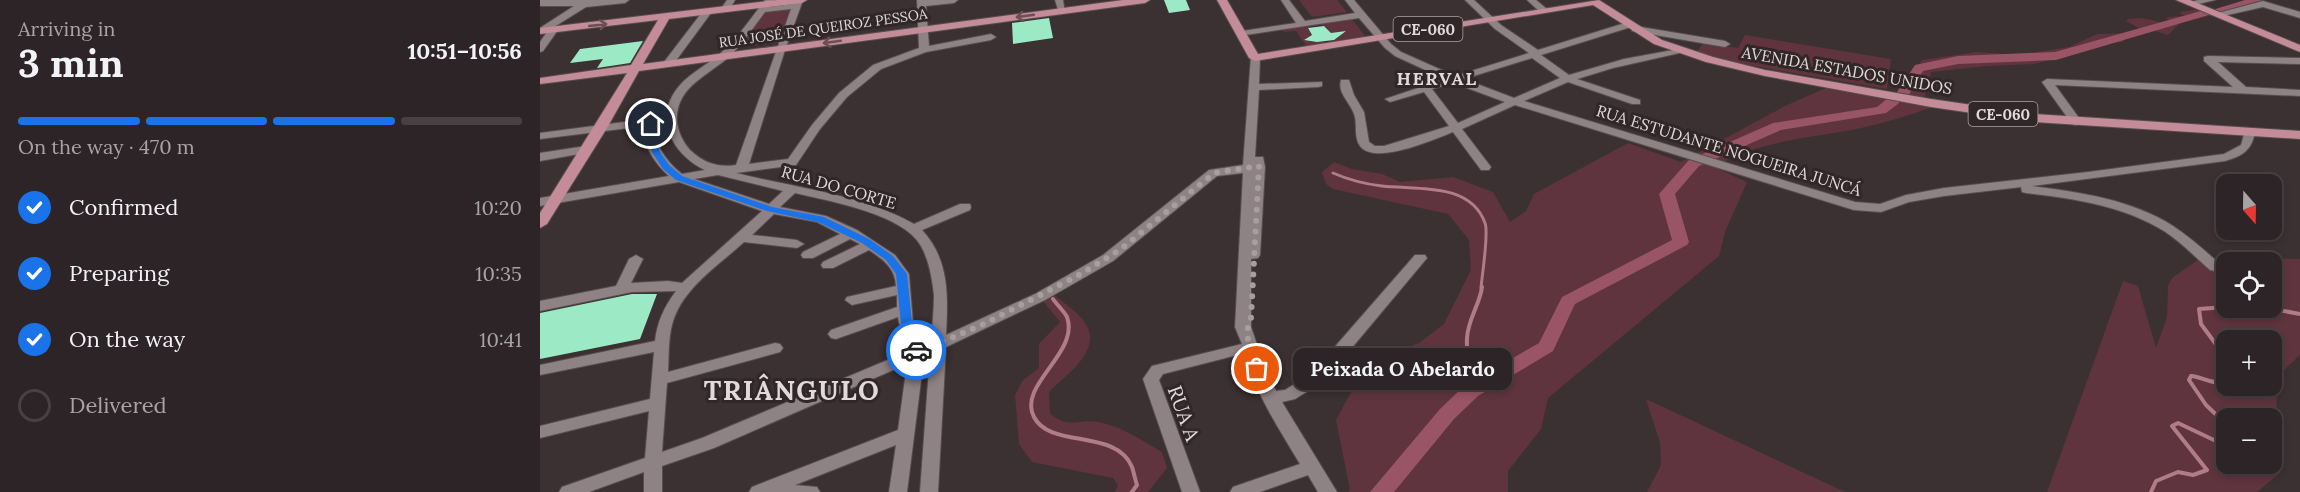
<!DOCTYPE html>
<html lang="en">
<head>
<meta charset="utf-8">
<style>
	:root { --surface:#2c2426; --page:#383032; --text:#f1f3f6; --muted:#a6a4a7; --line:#484143; --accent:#1a73e8 }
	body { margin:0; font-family:Lora,serif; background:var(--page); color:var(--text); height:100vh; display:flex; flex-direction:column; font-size:22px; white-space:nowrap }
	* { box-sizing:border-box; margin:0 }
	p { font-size:20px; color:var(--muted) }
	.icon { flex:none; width:33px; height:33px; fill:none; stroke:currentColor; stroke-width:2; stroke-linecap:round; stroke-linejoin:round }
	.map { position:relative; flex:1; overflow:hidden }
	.details { display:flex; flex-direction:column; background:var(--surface); width:540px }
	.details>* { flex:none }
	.needle { width:39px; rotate:160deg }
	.fabs { position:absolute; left:1676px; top:174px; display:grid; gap:12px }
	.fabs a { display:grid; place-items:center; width:66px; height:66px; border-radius:12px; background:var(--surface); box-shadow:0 3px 9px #0003,0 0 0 2px var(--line); font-size:30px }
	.pin { position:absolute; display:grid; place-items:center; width:51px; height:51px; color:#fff; margin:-26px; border:3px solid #fff; border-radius:50%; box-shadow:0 2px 6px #0007 }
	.courier { position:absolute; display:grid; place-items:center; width:60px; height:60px; margin:-30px; border:4px solid #1a73e8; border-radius:50%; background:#fff; color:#222; box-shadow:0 2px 8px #0007 }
	.bubble { position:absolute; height:42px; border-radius:12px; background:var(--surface); box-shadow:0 3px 9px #0003,0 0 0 2px var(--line); font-size:20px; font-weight:800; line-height:42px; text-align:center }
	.summary em { font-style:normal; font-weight:800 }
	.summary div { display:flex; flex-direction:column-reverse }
	.summary { display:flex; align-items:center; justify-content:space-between; height:102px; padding:0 18px }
	h1 { font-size:39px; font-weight:800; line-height:45px }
	.bar { display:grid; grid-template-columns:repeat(4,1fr); gap:9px 6px; align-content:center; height:72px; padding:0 18px }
	.bar i { height:8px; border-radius:4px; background:var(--line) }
	.bar .selected { background:var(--accent) }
	.bar p { grid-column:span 4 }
	ol { padding:0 18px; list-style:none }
	li { display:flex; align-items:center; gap:18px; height:66px }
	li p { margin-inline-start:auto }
	li .icon { padding:6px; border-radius:50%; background:var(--accent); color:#fff; stroke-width:4 }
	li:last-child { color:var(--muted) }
	li i { width:33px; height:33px; border:3px solid var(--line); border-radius:50% }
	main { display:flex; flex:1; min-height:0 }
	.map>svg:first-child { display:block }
	.green { fill:#5f343e; fill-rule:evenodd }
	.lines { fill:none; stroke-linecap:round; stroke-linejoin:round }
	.stream-far1 { stroke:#af7c88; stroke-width:3 }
	.stream { stroke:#af7c88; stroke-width:4 }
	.river { fill:#995465; fill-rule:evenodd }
	.building { fill:#9ceac5 }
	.minor-casing { stroke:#574e50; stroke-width:2 }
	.major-casing { stroke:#574e50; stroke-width:2 }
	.minor { fill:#8f8284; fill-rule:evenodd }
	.major { fill:#c48c98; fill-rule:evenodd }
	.oneway { stroke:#6c4f55 }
	.route { fill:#1a73e8 }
	.done { stroke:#a79ea0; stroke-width:6; stroke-dasharray:0 10.8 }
	.labels { text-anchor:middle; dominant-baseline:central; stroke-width:6; stroke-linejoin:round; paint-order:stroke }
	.far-street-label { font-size:14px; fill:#e1d9db; stroke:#312628 }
	.shield { fill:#312628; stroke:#aca3a5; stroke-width:1.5 }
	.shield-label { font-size:15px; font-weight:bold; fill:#e1d9db }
	.street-label { font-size:16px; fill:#e1d9db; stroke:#312628 }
	.far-district-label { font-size:18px; font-weight:bold; letter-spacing:1.5px; fill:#e1d9db; stroke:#312628 }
	.near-street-label { font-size:20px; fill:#e1d9db; stroke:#312628 }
	.near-district-label { font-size:27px; font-weight:bold; letter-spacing:1.5px; fill:#e1d9db; stroke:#312628 }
</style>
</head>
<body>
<main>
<section class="details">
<div class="summary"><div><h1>3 min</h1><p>Arriving in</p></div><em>10:51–10:56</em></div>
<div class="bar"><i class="selected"></i><i class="selected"></i><i class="selected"></i><i></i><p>On the way · 470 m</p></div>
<ol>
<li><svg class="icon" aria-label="check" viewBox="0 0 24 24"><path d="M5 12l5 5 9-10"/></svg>Confirmed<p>10:20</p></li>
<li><svg class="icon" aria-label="check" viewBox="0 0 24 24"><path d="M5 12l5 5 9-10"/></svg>Preparing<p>10:35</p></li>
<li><svg class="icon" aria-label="check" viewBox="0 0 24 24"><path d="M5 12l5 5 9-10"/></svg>On the way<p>10:41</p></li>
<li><i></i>Delivered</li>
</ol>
</section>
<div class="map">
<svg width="1760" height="492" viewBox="0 0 1760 492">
	<rect width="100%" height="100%" fill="#3b3032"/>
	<path class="green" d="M759,0H797L807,12L772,17Z
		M254,7L240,43L194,48L224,11Z
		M1660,9L1674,15L1640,23L1628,35L1615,31L1585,39L1583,42L1569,43L1495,64L1447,66L1391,72L1385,97L1356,93L1382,60L1437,52L1478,55L1529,47L1557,34L1592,33V30H1602L1586,21L1588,19L1602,18L1625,23L1623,21H1630L1626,18L1628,17L1645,16L1639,12Z
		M811,18L827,38L767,47L756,31L744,32L742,29L771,24L768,29L772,36L767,38C778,41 783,44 795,40L794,37L798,33H791L785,26L777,23Z
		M1205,35L1351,59L1347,89L1191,62L1155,54L1164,42L1198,48Z
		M1286,88L1393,107C1369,115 1345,123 1321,128C1269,139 1222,139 1174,167L1207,182L1185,232L1179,256L1008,398L1001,429L968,471V492H808L810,490L796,420L827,362L879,343L904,324L931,270L929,240L908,214L793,189L786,184L782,172L794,162L812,169L842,174L860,182L913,177L953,192L970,222L986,211L994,194L1088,143L1141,162L1245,106Z
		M1662,257L1760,259V355L1738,376L1736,412L1740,473L1717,492H1507L1583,281L1598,286L1616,348L1627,317L1628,286L1632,278ZM1686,262H1731V308H1686ZM1686,340H1731V386H1686ZM1686,418H1731V464H1686Z
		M514,295C524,303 539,313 546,324C562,352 526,374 509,392L510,414C533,430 536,418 559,422C582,427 602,440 622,452L627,468L608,492H575L578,485L573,478L492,462L479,444L475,395L483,380L499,368V344L520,322L504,302Z
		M1106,399L1305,492H1107L1121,465L1120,443Z"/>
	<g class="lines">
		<path class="stream-far1" d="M793,173C809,180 825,184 842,186C878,190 930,182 945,223C949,233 942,275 941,288"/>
		<path class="stream" d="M513,299C517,305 524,311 527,317C540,353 477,385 494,417C510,449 576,428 592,467C594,473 595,479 597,485L592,492
			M1686,307L1659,309L1661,324L1686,358
			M1728,308L1760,314
			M1686,382C1673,385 1663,377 1651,376L1649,380L1666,405L1686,424
			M931,391C930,374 926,355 927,338C928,319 940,304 942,287
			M1611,492L1616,481L1638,472L1653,475L1667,470L1632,426L1638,423L1676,441L1686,440"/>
		<path class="river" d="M1705,0H1723L1678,13L1672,10Z
			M1668,9L1674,12L1672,14L1516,60L1418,64L1383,71L1367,98H1359V103L1346,113L1241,130L1159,166L1135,194L1149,242L1147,245L1035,304L1013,351L938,396L914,419L854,492H830L900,409L924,386L999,343L1022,297L1132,240L1119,194L1149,160L1233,123L1337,107L1349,97H1357L1355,95L1375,65L1418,56L1515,52Z"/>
	</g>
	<path class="building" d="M624,0H646L650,10L629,13Z
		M509,18L513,38L473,44L472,23Z
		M784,26L791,33L806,31L794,40L777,42L764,40L772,35L768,28Z
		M103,41L90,63L57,68L63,59L30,63L40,49Z
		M92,294H117L100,339L0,359V313Z"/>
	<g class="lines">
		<g class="minor-casing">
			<path id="minor" d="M0,0H89L85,3L46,7L14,27L18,30L3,51L0,52V42L7,32L0,33V28L34,6H0Z
				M187,0H195L188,12H182L180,10Z
				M225,0H234L230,7L253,4L255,0H263L245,50L209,164L248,159L272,125L299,93L333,65L379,48L377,0H418L414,3L386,6L389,46L451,34L456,37L451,40L386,52L341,69L307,97L280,129L256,165L196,173C255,188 320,194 374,224L420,204H430L431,207L430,210L382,230C410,260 408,298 406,335L495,294L563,255L669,170L703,165L711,56L715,55L720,58L719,84L782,82V86L778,87L719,90L715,157H723L725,167L720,255L718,258L711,259V327L726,371L736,391L745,390L772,373L875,255H885L887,258L784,381L755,399L742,402L797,492H778L768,475L720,492H690L693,487L760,464C739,429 715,393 705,353L623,374L619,380L660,492H642L603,379L612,366L702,344L695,327L703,173L677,176L573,261L505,300L406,347L398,492H380L390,354L384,357L367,492H349L356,445L255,485L277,487L280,492H209L212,487L358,430L367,364L174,448L122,466V492H104V472L49,492H19L22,487L105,458L109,411L0,438V426L110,399L114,352L0,375V365L115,341C117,322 124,307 136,291L92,292L0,311V301L76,286L89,259L96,255L103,259L91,283L128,281L142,283L222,211L139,182L0,206V198L129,176C117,166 100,143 105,126L0,139V133L107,119L117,124C111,143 128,163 142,174L165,170C131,154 112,115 141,84C153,71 171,63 184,50C200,35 212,17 225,0ZM251,9L196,165C178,168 164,163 150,150C143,142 138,132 137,121C135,87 169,75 190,56C203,43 214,27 225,12ZM178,175L243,191L229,204L154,179ZM255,193C289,201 352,212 376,239C388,253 392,277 394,295C394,311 392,327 391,342L385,344L386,340L373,323L369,274L355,255L317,230L286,216L240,207ZM234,214L277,222L300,234L263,252L261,255L263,258H273L310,239L320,244L283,262L281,265L283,268H293L329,250C344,260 355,268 356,286L307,297L305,300L312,305L357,295V307L291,330L288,334L291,338L296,339L358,317L359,323L370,340L369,351L162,438L122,452L127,383L240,352L243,348L240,344L235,343L128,372C129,357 128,340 132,325C141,289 178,266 204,242L257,248L264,244L257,240L212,235Z
				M515,0H523L525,13H519Z
				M741,0H749L765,21L815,13L805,0H814L851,44L861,52L915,76L989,53L955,29L925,0H934L961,25L998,50L1085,23H1091V27L1001,55L1029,75L1084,59L1144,48V52L1073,68L1037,79L1100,100V104H1092L1028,82L984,101L1315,202L1340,204L1366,195L1404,188L1548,172L1684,154L1701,145L1705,131H1713L1715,133C1711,151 1702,156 1685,161L1492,186C1539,192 1593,200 1633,226C1650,237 1665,251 1680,264L1682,267L1675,271L1670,270C1655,257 1641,242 1624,231C1584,206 1532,198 1486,193L1482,192L1481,187L1404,196L1369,202L1341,212L1314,210L975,105L922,129L951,167L949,170H941L913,132C895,139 834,166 820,146C813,136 818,124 814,114C810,102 797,93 801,80H809L814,95L824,112L829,142L835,146H844L909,126L884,92L850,102L845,99L905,79L855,56L845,48L819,18L699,36L697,34L702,31L756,23ZM992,58L1020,78L974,98L924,79ZM913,83L919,85L965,102L918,123L892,89Z
				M987,0H996L1007,9L999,11Z
				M1659,0H1675L1654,5V1Z
				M1723,1L1760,12V18L1723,7L1683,16L1678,13Z
				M163,11L171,13L132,66H124V62Z
				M1095,26L1185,41L1190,44L1185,47L1092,31V27Z
				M1668,56L1760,58V64L1678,62L1706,87L1760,90V96L1515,85L1542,122L1536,125L1532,124L1502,82L1507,79L1693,87L1664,61V57Z
				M46,146L52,150L50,152L0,161V153Z"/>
		</g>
		<g class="major-casing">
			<path id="major" d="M237,0H267L262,3L129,19L103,64L583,0H610L605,3L99,71L67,128L7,224L0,228V213L87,73L0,84V78L91,65L118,20L0,34V28Z
				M677,0H687L718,54L1059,0L1122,40L1173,57L1225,70L1391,99L1494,114L1760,131V139L1494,122L1391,107L1225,76L1166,62L1114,44L1053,5L715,61L709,58Z
				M1636,0H1650L1760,45V52Z"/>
		</g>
		<use href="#minor" class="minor"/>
		<use href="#major" class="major"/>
	</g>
	<defs><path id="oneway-shaft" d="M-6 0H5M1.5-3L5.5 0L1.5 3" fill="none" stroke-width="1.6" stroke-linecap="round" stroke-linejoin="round" transform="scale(1.5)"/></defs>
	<g class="oneway">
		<use href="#oneway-shaft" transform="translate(485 16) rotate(172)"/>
		<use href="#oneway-shaft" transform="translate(58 25) rotate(-6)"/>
		<use href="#oneway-shaft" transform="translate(292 42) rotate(172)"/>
	</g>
	<path class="route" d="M108,122L115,124L113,131L120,152L129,165L142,176L232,207L284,217L329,239L353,256L367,274L372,323L383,340L380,353H372L371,350L372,340L361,324L356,274L346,260L322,243L278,222L227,211L136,180L123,169L112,152L105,131Z"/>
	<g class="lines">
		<path class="done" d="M376,350V353L446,323L541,274L581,249L674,173L719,166L711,318L707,331L709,347L717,369"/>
	</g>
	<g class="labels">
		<g class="far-street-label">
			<text transform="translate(283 28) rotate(-8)">RUA JOSÉ DE QUEIROZ PESSOA</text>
		</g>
		<g class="shield">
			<rect x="853.5" y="17" width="69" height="24" rx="4.5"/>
			<rect x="1428.5" y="102" width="69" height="24" rx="4.5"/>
		</g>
		<g class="shield-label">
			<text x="888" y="29">CE-060</text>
			<text x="1463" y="114">CE-060</text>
		</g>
		<g class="street-label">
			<text transform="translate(1307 70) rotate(10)">AVENIDA ESTADOS UNIDOS</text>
			<text transform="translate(1189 150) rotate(17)">RUA ESTUDANTE NOGUEIRA JUNCÁ</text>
			<text transform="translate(299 187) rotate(16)">RUA DO CORTE</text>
		</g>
		<g class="far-district-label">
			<text x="897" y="78">HERVAL</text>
		</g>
		<g class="near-street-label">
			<text transform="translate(644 413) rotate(70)">RUA A</text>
		</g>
		<g class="near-district-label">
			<text x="252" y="390">TRIÂNGULO</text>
		</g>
	</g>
</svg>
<div class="fabs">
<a><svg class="needle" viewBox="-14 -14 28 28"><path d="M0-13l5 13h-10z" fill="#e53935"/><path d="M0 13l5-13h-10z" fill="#a6a4a7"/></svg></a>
<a><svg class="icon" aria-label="locate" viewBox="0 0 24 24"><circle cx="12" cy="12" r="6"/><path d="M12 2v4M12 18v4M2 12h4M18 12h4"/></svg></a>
<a>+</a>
<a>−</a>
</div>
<div class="pin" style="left:717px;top:369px;background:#ea580c"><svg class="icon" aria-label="bag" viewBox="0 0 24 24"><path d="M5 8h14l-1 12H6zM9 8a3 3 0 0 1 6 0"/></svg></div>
<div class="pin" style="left:111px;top:124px;background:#1f2937"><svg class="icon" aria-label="home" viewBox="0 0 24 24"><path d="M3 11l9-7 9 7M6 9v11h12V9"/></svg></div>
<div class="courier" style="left:376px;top:350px"><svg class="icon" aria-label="car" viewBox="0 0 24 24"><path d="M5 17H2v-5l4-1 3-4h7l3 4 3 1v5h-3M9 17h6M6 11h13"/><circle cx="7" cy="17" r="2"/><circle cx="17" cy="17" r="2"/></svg></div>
<div class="bubble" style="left:753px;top:348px;width:219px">Peixada O Abelardo</div>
</div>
</main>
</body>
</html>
